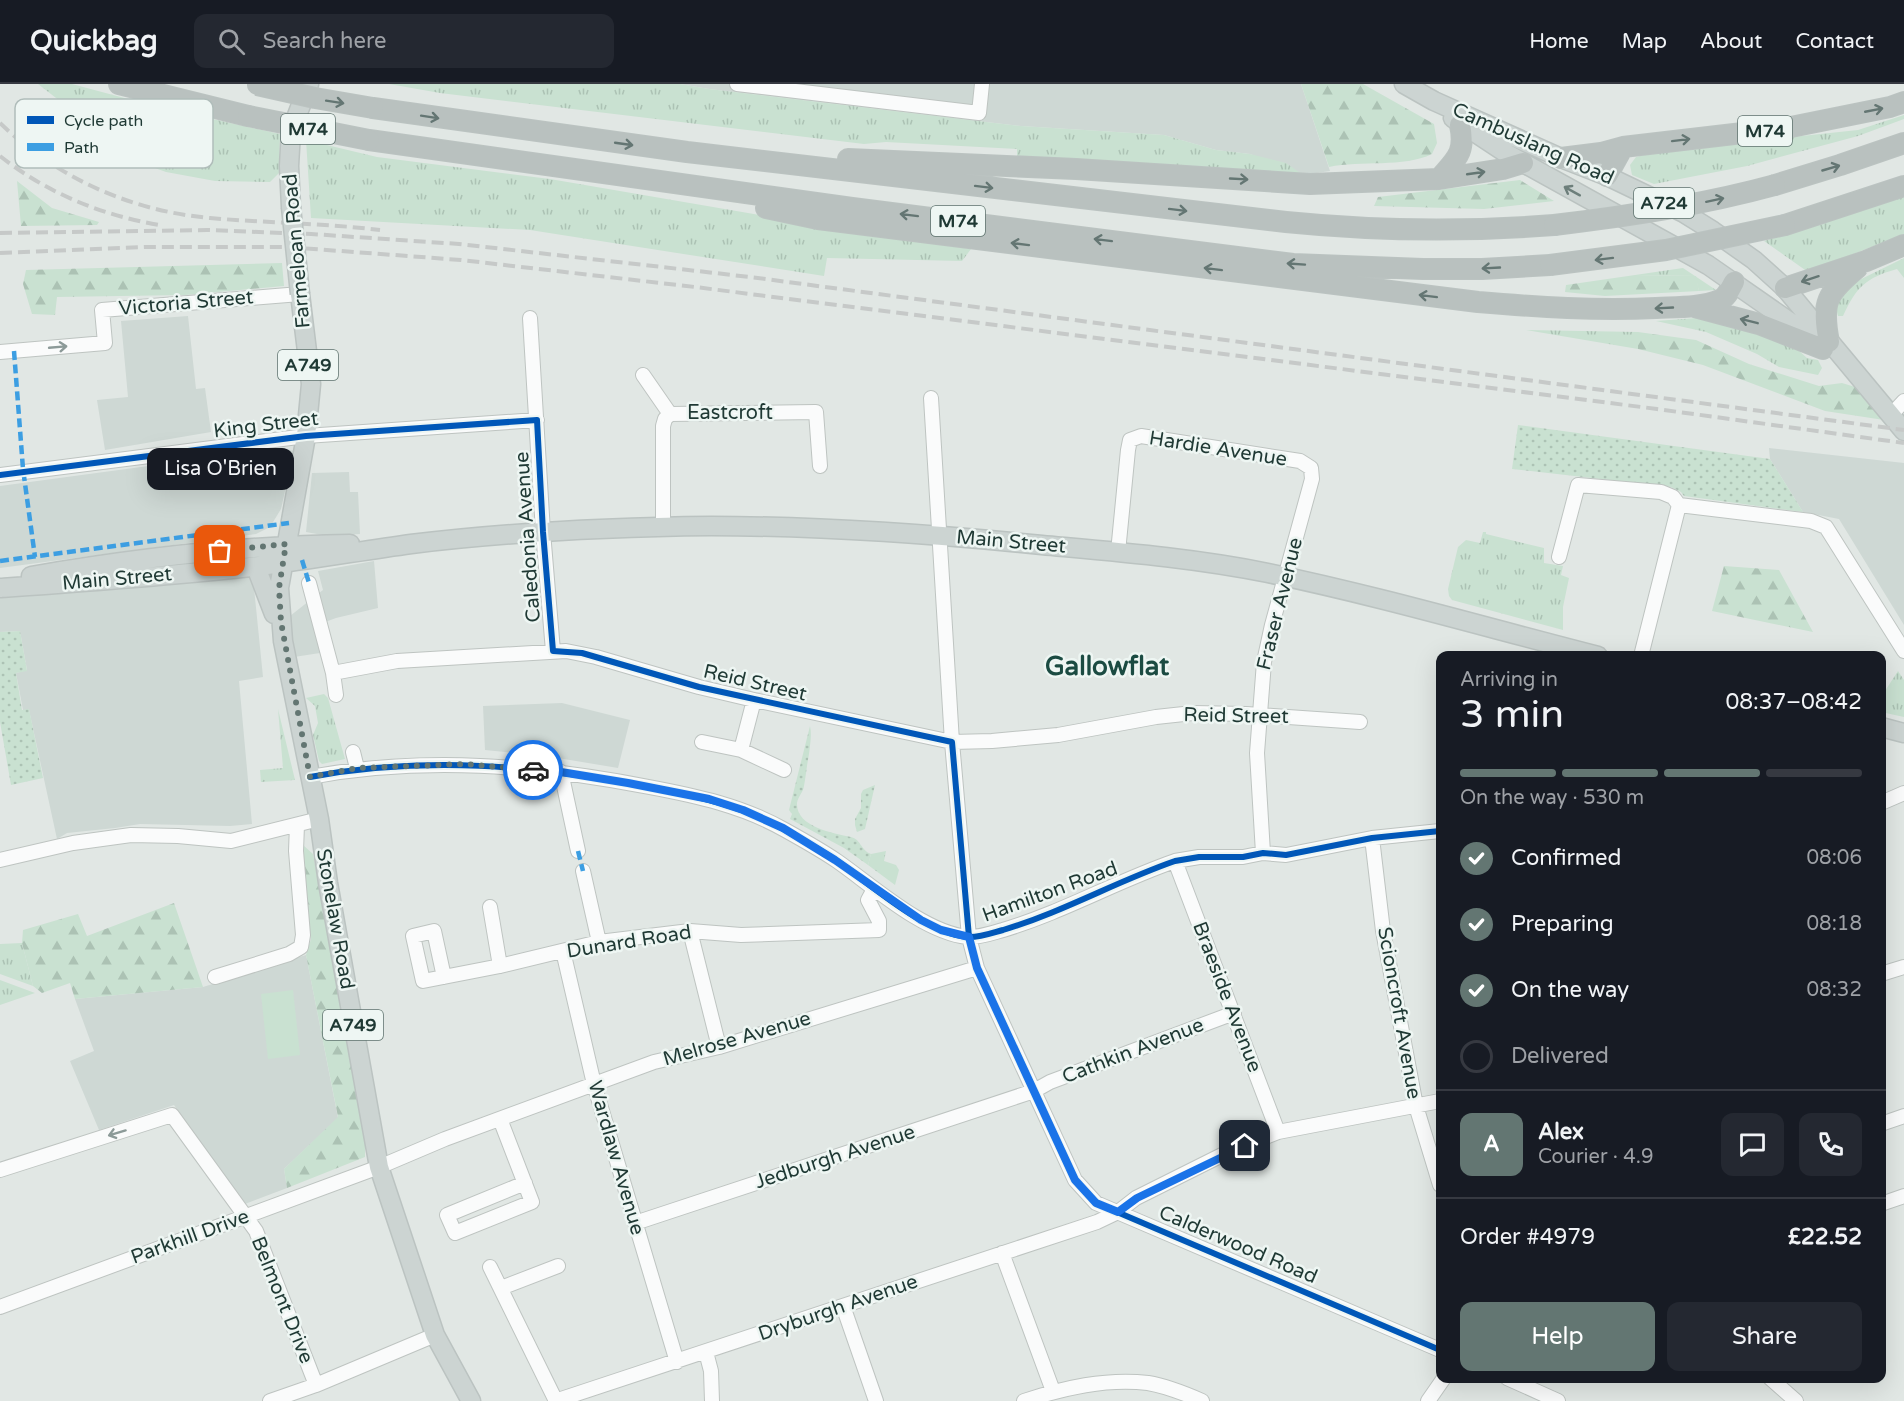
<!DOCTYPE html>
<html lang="en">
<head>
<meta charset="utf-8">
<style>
	:root { --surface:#171b24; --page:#242831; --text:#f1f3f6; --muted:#9ea1a6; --line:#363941; --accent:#637672 }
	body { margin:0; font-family:"Varela Round",sans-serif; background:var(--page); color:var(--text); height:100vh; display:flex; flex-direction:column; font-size:22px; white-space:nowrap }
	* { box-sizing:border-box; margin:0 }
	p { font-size:20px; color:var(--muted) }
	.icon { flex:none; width:33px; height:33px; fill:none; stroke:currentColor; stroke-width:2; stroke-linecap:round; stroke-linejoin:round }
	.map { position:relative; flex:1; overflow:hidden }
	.drawer { position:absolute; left:1436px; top:567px; width:450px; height:732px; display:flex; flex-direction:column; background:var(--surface); border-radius:12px; box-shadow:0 6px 24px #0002 }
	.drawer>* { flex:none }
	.pin { position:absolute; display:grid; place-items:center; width:51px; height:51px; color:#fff; margin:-26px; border-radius:12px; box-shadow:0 3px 9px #0006 }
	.courier { position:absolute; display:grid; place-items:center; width:60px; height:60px; margin:-30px; border:4px solid #1a73e8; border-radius:50%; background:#fff; color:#222; box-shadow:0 2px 8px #0007 }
	.bubble { position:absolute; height:42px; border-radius:12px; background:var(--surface); box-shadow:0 6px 24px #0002; font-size:20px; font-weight:600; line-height:42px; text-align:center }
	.summary em { font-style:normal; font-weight:600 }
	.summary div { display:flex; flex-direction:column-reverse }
	.summary { display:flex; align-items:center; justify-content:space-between; height:102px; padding:0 24px }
	h1 { font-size:39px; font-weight:600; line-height:45px }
	.bar { display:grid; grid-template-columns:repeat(4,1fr); gap:9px 6px; align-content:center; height:72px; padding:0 24px }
	.bar i { height:8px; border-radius:4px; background:var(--line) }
	.bar .current { background:var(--accent) }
	.bar p { grid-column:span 4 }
	.line { display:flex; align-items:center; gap:15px; padding:0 24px; border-top:2px solid var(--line) }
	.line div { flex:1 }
	.round { display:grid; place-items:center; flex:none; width:63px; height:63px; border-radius:12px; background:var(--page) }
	ol { padding:0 24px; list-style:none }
	li { display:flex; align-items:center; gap:18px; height:66px }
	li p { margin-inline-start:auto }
	li .icon { padding:6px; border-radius:50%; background:var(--accent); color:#fff; stroke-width:4 }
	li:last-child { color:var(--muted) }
	li i { width:33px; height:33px; border:3px solid var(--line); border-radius:50% }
	.button { display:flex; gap:12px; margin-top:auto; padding:12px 24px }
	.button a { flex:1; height:69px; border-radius:12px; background:var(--accent); color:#fff; font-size:24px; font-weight:600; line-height:69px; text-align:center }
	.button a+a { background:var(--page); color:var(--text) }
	header { display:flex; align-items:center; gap:36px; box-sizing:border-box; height:84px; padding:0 30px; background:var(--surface); border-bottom:2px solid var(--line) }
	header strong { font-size:28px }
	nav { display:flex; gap:33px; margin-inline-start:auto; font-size:21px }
	.search { width:420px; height:54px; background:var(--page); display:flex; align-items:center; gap:15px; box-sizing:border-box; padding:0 21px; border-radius:12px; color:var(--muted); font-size:22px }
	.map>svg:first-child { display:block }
	.built { fill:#ced8d4 }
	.grass { fill:url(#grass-tufts) }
	.forest { fill:url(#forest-firs) }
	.park { fill:#c9e1d1 }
	.garden { fill:url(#garden-dots) }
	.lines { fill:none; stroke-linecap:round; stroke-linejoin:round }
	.minor-casing { stroke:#bec4c1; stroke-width:16 }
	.major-casing { stroke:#bbc3c1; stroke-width:21 }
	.highway-casing { stroke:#bbc3c1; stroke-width:22 }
	.minor { stroke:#fafbfb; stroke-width:14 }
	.major { stroke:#ccd4d2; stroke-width:18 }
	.highway { stroke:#b9c1bf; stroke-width:20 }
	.rail { stroke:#c6c9c8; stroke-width:4; stroke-dasharray:12 6; stroke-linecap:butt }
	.major-bridge-casing { stroke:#bbc3c1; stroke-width:21; stroke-linecap:butt }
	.highway-bridge-casing { stroke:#bbc3c1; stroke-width:22; stroke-linecap:butt }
	.major-bridge { stroke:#ccd4d2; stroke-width:18 }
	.highway-bridge { stroke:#b9c1bf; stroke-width:20 }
	.quiet { stroke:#3c9ee2; stroke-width:4.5; stroke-dasharray:9 4.5; stroke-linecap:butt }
	.cycleway-casing { stroke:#eef6f3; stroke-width:10 }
	.cycleway { stroke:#0057b8; stroke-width:6 }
	.oneway { stroke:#647673 }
	.oneway2 { stroke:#6d7f7b }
	.oneway3 { stroke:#8c9a98 }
	.done { stroke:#637672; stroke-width:6; stroke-dasharray:0 10.8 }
	.route { stroke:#1a73e8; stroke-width:8 }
	.labels { text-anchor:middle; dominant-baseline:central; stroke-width:5; stroke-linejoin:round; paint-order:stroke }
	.shield { fill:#eef6f3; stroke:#5d726d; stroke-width:1.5 }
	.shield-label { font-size:18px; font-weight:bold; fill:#1f3934 }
	.street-label { font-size:20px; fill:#1f3934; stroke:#eef6f3 }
	.district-label { font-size:26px; font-weight:bold; fill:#1b4b42; stroke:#eef6f3 }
	.key { fill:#eef6f3; stroke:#b0bdba; stroke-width:1.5 }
	.key-label { font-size:16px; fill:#1f3934 }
</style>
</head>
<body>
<header>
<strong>Quickbag</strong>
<div class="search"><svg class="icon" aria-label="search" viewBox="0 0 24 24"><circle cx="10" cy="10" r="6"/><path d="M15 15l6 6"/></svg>Search here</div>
<nav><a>Home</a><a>Map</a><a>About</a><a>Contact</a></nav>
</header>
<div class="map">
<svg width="1904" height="1317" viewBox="0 0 1904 1317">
	<defs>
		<pattern id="grass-tufts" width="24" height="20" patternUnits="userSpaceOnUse" patternTransform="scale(1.5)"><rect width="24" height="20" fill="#c9e1d1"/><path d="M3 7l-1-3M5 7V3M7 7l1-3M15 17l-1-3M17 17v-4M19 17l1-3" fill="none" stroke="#acc2b4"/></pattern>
		<pattern id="forest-firs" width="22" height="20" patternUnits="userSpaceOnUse" patternTransform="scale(1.5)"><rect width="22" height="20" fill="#c9e1d1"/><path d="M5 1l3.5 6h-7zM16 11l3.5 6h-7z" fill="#acc2b4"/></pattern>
		<pattern id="garden-dots" width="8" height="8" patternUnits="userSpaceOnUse" patternTransform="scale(1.5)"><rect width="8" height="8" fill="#c9e1d1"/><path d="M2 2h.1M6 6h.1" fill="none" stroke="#acc2b4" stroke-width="1.8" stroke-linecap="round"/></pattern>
	</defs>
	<rect width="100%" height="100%" fill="#e1e7e4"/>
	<path class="built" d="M680,0H1301L1330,87L1303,91L1250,70L1216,66L1164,51L1021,42L709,5Z
		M188,232L196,305L205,304L211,348L105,366L97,316L128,313L121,237Z
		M281,364L294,367L281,425L270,443L256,450L0,484V402Z
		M1769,364L1904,379V541L1839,435L1803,428L1770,375Z
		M349,388L350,408H358L360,450L328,452L306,448L312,389Z
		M374,477L378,524L336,534L317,541L320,569L294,573L290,532L323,506L318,487Z
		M248,490L254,504L263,593L239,597L252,740L230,742L140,740L115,744L67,749L57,755L29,626H23L16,589L27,586L20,547L0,548V513Z
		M562,619L630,636L618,684L552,673L485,666L483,622Z
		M306,871L338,1034L284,1085L287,1104L245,1120L174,1021L99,1046L70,977L94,967L75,915L203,903Z"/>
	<path class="grass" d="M38,0H72L143,19L166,29L190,30L280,50L279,89L270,98L215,97L166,88L130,75L96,45Z
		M389,0H680L709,5L1021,42L1164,51L1216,66L1250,70L1286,79L1303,91L1017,72V65L886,58L864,60L440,9Z
		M1904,31V35L1858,52L1747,82L1654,100L1632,91L1630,81L1636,73L1659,67L1858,46Z
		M306,56L377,73L550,95L893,154L971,165L962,177L827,174L824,192L530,146L311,134Z
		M1904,113V150L1808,188L1764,157Z
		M1904,174V194L1897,185C1866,194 1857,202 1843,232H1838L1836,224L1847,202Z
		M1683,184L1716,206L1699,207L1695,192L1635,191Z
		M1709,233L1786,255L1807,274L1818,276L1822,284L1818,291L1779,283L1757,270L1706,248L1656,237Z
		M1526,246L1638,248V265Z
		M1483,448H1486V450L1544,464V479L1563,482L1561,491L1569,494L1563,523V546L1452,516L1449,512L1448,505L1458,463L1466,456L1480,459Z
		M1898,587L1904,596V633L1881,628V613Z
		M324,610L328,614L345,675L322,680L319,677L313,651L318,639L315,622L306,614Z
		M278,625L295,696L261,698L260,686L283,684Z
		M886,767L884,777L896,781L899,786L895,801L868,781L871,770Z
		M22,859L33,902L0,890V860Z
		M0,896L35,909L0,921Z"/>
	<path class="forest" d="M1301,0H1363L1434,40L1437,59L1432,70C1403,84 1362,76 1329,83Z
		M1520,96L1554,117L1484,125L1374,122L1378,113Z
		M17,97L52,124L99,138L97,141L21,142Z
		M282,179L284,202L185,211L57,213L55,231L32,230L23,200L26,186Z
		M1635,191L1696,192L1699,207L1605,212L1565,208L1566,201Z
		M1638,248L1696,256L1749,280L1819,302L1842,299L1865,306L1884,336L1825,327L1703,281L1638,265Z
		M1724,482L1779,486L1813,548L1712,527Z
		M303,761L313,770L365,1055V1073L287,1104L284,1085L338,1033L306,871L311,855L300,766Z
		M174,819L203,903L75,915L70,899L42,909L33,902L22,859L23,846L78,830L87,852Z"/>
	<path class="park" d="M293,906L300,971L268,975L261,910Z"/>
	<path class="garden" d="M1518,341L1770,375L1803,428L1684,412L1681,408L1671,403L1512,385Z
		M20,547L27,587L16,589L22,626L29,625L43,694L11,701L0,638V548Z
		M810,642C812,651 810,661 809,670C807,680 806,691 804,702C803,709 798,712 797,719C796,743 833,749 851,753C861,755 861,767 871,770L868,781L844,764L790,735L792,730L789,726Z
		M875,701L865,745L857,748L855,741V735L861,724V710L863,706Z"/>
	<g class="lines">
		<g class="minor-casing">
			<path id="minor" d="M737,0L979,29L982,0
				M530,234L543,448L553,567
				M0,268L105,259L102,226L300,210
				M643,291L670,330
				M931,314L952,658L969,853L977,884L1075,1096L1096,1119L1440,1266
				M1891,331L1904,317
				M0,391L306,352L537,336
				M663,444V342L665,335L670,330L816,328L820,382
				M1118,468L1128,366L1130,356L1141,352L1300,377L1311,384L1312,395L1272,541L1264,578L1257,669L1263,769
				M1559,473L1578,401L1661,408L1673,413L1679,421
				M309,499L333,589L336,611
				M1641,572L1679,421L1811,437L1826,443L1904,567
				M333,589L397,577L566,567L596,573L699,603L754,616L952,658L992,657L1058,651L1156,633L1193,629L1246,630L1360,638
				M702,658L741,666L784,686
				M741,666L754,616
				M353,668L357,684
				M561,688L578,767
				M310,693C424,672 536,681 649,703C697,712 743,722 785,746C803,756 821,766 837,777C873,802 923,848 967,853C979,854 992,849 1003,846C1063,828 1117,797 1175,777L1199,773H1243L1263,769L1286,771L1372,754L1440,747
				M1881,719L1904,709
				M1372,754L1383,847L1416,1022L1440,1101
				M0,776L73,759L131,751L178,752L231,757L319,735
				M1175,777L1278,1048
				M583,787L599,858
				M490,823L500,882
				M690,847L719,963
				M563,867L594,1000L677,1278
				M1881,890L1904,883
				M215,893L289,870L301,863L303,851L296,767L297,741
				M444,893L434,847L413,852L423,897L500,882L599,858L690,847L741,851L879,846V837L868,816L874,805
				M500,1035L532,1118L455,1149L447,1131L525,1099
				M1881,1040L1904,1032
				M0,1086L172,1031L256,1147L316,1301
				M1881,1120L1904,1112
				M635,1139L1034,1007L1050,998L1234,929
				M1002,1169L1053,1307
				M490,1183L556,1317
				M501,1204L558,1182
				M843,1222L876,1317
				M0,1223L379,1083L445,1055L654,978L719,963L977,884
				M706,1268L711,1287L712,1317
				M1507,1294L1558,1317
				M1770,1294L1796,1317
				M270,1317L316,1301L435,1251
				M555,1317L1097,1138L1118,1128L1136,1114L1228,1068L1278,1048L1440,1017
				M1024,1317C1064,1304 1106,1294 1148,1299C1166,1302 1186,1310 1202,1317
				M1428,1317L1444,1294"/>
		</g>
		<g class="major-casing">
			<path id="major" d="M1404,0L1434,17L1561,74L1607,92L1684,129L1713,147L1754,176L1785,204L1904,347
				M1453,34L1509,71L1708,181L1797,243L1819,261
				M291,123L289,82L291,47L309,0
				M300,210L311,300L306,352L279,504L283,557L319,735L328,799L379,1083L435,1251L471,1317
				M256,483L274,530
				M31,492C136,474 243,461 350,460
				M0,504C86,498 173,492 259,482C310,476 360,467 411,460C510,448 611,443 711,442C822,442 932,450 1042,461C1118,468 1194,474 1268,489C1379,512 1488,544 1598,572
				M1881,643L1904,649"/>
		</g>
		<g class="highway-casing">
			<path id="highway" d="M119,0L248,32
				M373,24L687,68L1286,138C1376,147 1464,148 1554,141
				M369,56L852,124L1293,180L1423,185H1482L1550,181
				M1561,74L1601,69L1623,63L1786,44L1890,23L1904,18
				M848,75L1076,85L1310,100L1439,95L1503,85L1523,79
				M1607,92L1623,63
				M1439,95C1456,75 1466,69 1460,41
				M1775,101L1840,81L1904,59
				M766,124L818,135L1478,218C1538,223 1597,227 1656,224C1677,223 1701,224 1720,216C1727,213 1730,205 1734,198
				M1785,141L1904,102
				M1785,204L1866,177L1904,161
				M1695,223L1759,240L1823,265
				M1829,258C1821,218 1827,209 1857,184"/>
		</g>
		<use href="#minor" class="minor"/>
		<use href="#major" class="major"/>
		<use href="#highway" class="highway"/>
		<path class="rail" d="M0,39C57,94 131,127 210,134C266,139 323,139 380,146
			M0,72C47,109 101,131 159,141
			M0,149L207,146L311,150L459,160L750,193L1904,346
			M0,169L144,163H287L461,176L695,203L1657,325L1904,359"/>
		<g class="major-bridge-casing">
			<path id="major-bridge" d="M291,123L300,210"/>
		</g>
		<g class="highway-bridge-casing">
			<path id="highway-bridge" d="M257,1L315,14L373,24
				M248,32L369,56
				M1554,141C1629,132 1702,121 1775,101
				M1550,181L1666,166L1785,141"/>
		</g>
		<use href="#major-bridge" class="major-bridge"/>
		<use href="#highway-bridge" class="highway-bridge"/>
		<path class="quiet" d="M14,267L23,385L35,473
			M302,476L309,499
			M0,477L289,439
			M578,767L583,787"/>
		<g class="cycleway-casing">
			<path id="cycleway" d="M0,391L306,352L537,336L543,448L553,567L582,569L699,603L952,658L969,853L977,884L1075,1096L1096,1119L1440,1266
				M310,693C424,672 536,681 649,703C697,712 743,722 785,746C803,756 821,766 837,777C873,802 923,848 967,853C979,854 992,849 1003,846C1063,828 1117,797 1175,777L1199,773H1243L1263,769L1286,771L1372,754L1440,747"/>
		</g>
		<use href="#cycleway" class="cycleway"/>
	</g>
	<defs><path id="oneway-shaft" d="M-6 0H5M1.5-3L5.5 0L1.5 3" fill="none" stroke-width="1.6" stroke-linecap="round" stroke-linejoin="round" transform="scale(1.5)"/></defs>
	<g class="oneway">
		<use href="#oneway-shaft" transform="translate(335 18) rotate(9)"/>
		<use href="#oneway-shaft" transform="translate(1874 26) rotate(-11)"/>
		<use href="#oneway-shaft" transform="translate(430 33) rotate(9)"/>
		<use href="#oneway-shaft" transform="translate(1681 56) rotate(-7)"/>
		<use href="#oneway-shaft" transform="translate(624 60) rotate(8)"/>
		<use href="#oneway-shaft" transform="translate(1831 84) rotate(-16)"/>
		<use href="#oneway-shaft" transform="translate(1476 89) rotate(-8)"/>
		<use href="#oneway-shaft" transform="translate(1239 95) rotate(3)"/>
		<use href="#oneway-shaft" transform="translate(984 103) rotate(7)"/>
		<use href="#oneway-shaft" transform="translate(1715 116) rotate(-12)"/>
		<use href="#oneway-shaft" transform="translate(1178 126) rotate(7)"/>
		<use href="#oneway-shaft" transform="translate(909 131) rotate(-173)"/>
		<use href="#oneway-shaft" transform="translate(1103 156) rotate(-173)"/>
		<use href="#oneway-shaft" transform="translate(1020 160) rotate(-173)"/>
		<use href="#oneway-shaft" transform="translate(1604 175) rotate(173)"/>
		<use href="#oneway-shaft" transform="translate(1296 180) rotate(-176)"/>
		<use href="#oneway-shaft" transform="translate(1491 184) rotate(177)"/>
		<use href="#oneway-shaft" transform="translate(1213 185) rotate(-173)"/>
		<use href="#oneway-shaft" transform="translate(1810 195) rotate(162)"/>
		<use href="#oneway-shaft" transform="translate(1428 212) rotate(-173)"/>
		<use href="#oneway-shaft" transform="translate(1664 224) rotate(177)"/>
		<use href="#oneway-shaft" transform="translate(1749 237) rotate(-166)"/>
	</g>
	<use class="oneway2" href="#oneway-shaft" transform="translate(1572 107) rotate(-151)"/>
	<g class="oneway3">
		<use href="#oneway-shaft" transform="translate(58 263) rotate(-5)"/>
		<use href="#oneway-shaft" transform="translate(117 1049) rotate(163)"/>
	</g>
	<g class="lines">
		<path class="done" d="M220,467L286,460L279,504L281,538L310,693L357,684L465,680L533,686"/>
		<path class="route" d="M533,686L561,688L628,699L709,715L743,726L783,744L835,776L921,836L941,846L969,853L977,884L1075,1096L1096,1119L1118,1128L1137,1114L1245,1062"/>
	</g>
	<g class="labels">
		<g class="shield">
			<rect x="281" y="30" width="54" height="30" rx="4.5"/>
			<rect x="1738" y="32" width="54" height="30" rx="4.5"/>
			<rect x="1634" y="104" width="60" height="30" rx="4.5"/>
			<rect x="931" y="122" width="54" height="30" rx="4.5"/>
			<rect x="278" y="266" width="60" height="30" rx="4.5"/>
			<rect x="323" y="926" width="60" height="30" rx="4.5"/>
		</g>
		<g class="shield-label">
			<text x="308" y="45">M74</text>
			<text x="1765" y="47">M74</text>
			<text x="1664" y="119">A724</text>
			<text x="958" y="137">M74</text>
			<text x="308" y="281">A749</text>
			<text x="353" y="941">A749</text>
		</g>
		<g class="street-label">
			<text transform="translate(1533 60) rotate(24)">Cambuslang Road</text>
			<text transform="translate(297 167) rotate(-95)">Farmeloan Road</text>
			<text transform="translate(186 219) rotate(-5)">Victoria Street</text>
			<text x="730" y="329">Eastcroft</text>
			<text transform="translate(266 341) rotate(-7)">King Street</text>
			<text transform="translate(1218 365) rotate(9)">Hardie Avenue</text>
			<text transform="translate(528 453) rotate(-94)">Caledonia Avenue</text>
			<text transform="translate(1011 458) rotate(5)">Main Street</text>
			<text transform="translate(117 495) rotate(-5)">Main Street</text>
			<text transform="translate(1280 520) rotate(-76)">Fraser Avenue</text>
			<text transform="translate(755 599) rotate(13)">Reid Street</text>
			<text transform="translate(1236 632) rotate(1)">Reid Street</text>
			<text transform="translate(1050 808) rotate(-20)">Hamilton Road</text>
			<text transform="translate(335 835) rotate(80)">Stonelaw Road</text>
			<text transform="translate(629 858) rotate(-9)">Dunard Road</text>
			<text transform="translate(1227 913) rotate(69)">Braeside Avenue</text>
			<text transform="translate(1399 929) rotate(80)">Scioncroft Avenue</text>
			<text transform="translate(737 955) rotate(-16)">Melrose Avenue</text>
			<text transform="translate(1133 967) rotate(-21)">Cathkin Avenue</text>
			<text transform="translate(835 1073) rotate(-18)">Jedburgh Avenue</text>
			<text transform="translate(616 1074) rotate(74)">Wardlaw Avenue</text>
			<text transform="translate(190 1153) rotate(-20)">Parkhill Drive</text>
			<text transform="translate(1238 1161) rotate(23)">Calderwood Road</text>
			<text transform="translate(282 1216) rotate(68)">Belmont Drive</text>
			<text transform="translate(838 1224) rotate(-19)">Dryburgh Avenue</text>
		</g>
		<g class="district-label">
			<text x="1107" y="582">Gallowflat</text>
		</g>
	</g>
	<rect x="15" y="15" width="198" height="69" rx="9" class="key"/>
	<rect x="27" y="32" width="27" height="8" fill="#0057b8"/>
	<rect x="27" y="59" width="27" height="8" fill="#3c9ee2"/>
	<g class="key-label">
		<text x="64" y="42">Cycle path</text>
		<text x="64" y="69">Path</text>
	</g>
</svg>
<div class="pin" style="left:220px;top:467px;background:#ea580c"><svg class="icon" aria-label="bag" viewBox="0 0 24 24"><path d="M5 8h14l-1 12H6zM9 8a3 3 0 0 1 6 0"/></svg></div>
<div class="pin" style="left:1245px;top:1062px;background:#1f2937"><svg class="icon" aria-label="home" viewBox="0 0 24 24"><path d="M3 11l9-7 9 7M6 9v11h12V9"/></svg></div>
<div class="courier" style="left:533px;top:686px"><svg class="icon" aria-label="car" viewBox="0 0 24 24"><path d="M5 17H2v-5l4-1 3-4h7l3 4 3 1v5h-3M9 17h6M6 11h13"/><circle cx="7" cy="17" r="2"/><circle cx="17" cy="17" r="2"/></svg></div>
<div class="bubble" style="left:147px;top:364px;width:147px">Lisa O'Brien</div>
<section class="drawer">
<div class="summary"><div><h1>3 min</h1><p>Arriving in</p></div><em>08:37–08:42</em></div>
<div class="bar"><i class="current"></i><i class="current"></i><i class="current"></i><i></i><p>On the way · 530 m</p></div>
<ol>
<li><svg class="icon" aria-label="check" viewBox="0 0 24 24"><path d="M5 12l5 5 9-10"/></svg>Confirmed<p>08:06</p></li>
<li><svg class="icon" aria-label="check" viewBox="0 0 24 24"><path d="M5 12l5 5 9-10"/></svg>Preparing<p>08:18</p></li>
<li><svg class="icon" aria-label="check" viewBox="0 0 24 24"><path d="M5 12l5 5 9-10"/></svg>On the way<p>08:32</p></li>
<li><i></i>Delivered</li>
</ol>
<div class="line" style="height:108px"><b class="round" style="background:var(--accent);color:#fff">A</b><div><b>Alex</b><p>Courier · 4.9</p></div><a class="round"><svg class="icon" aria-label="chat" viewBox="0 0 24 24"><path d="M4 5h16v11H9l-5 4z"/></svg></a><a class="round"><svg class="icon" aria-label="phone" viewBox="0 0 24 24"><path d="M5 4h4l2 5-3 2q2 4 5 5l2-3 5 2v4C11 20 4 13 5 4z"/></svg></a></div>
<div class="line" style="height:78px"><div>Order #4979</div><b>£22.52</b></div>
<div class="button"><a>Help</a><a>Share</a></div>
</section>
</div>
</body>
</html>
